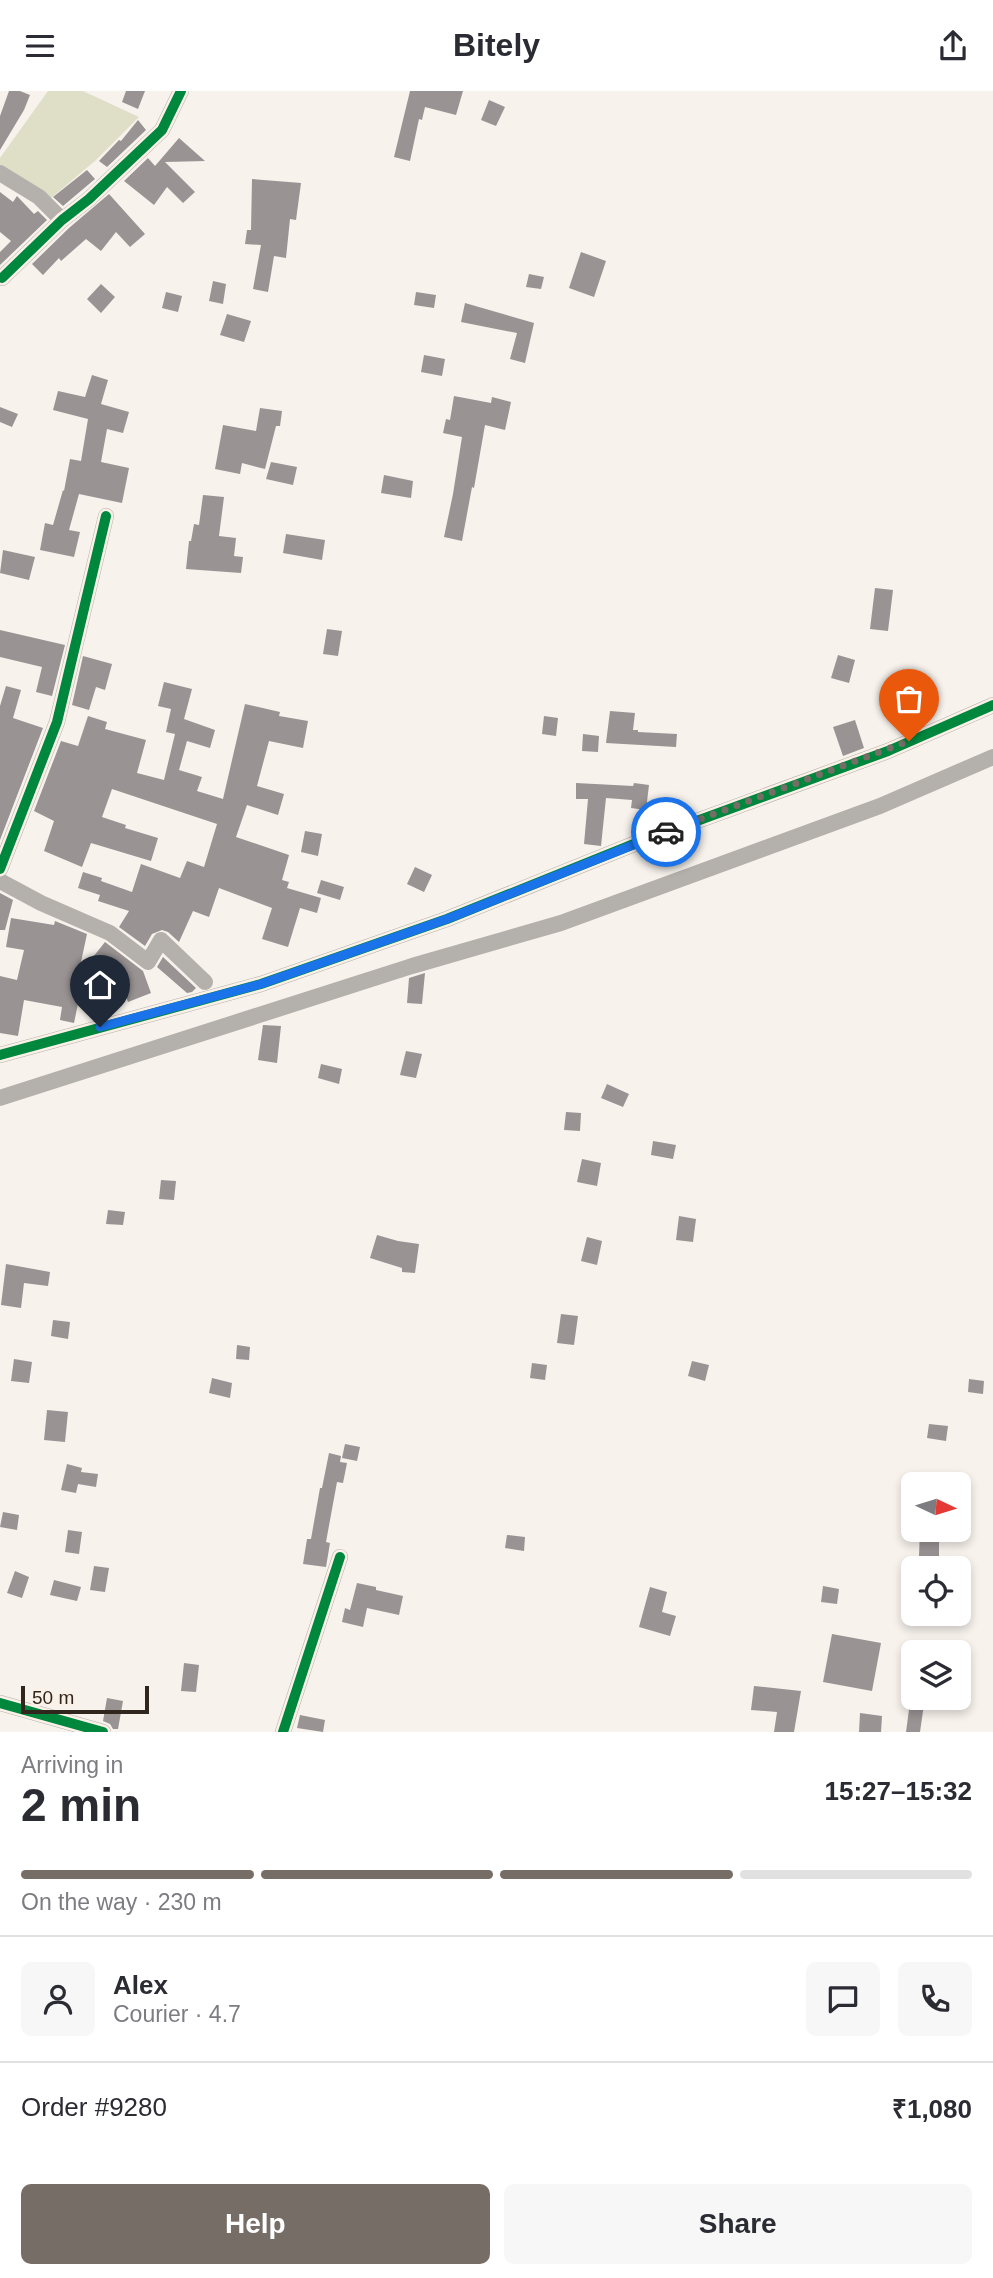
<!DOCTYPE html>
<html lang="en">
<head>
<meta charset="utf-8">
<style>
	:root { --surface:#fff; --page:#f7f7f7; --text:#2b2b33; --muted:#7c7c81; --line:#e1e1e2; --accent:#766d66 }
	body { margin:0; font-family:Helvetica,sans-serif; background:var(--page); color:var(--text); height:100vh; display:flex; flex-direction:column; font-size:26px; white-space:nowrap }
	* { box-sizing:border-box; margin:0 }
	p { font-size:23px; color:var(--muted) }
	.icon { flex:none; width:38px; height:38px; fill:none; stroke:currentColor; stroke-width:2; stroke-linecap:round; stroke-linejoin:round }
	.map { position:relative; height:1641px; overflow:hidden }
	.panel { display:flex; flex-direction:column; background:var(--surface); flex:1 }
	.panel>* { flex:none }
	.needle { width:46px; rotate:94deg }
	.fabs { position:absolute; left:901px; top:1381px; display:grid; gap:14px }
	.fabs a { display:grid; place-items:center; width:70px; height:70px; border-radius:10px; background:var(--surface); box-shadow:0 4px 10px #0003; font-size:35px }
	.scale { position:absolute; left:21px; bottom:18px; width:128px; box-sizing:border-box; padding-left:7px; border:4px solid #30261e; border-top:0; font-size:19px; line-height:24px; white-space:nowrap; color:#30261e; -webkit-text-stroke:5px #fcf1e8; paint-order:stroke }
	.pin { position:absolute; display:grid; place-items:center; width:60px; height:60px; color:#fff; margin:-72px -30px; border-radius:50% 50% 50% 0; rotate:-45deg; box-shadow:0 0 7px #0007 }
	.pin .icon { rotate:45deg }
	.courier { position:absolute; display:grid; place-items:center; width:70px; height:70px; margin:-35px; border:5px solid #1a73e8; border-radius:50%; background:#fff; color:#222; box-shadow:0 2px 9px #0007 }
	.overview em { font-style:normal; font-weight:800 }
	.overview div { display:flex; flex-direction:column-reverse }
	.overview { display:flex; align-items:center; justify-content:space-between; height:119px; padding:0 21px }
	h1 { font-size:46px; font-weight:800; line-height:52px }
	.bar { display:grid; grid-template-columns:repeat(4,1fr); gap:10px 7px; align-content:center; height:84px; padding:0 21px }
	.bar i { height:9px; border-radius:5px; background:var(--line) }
	.bar .on { background:var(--accent) }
	.bar p { grid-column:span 4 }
	.line { display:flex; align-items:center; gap:18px; padding:0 21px; border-top:2px solid var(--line) }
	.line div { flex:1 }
	.round { display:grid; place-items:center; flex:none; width:74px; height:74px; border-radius:10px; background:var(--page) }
	.cta { display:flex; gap:14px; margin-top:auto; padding:14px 21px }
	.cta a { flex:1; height:80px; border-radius:10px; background:var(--accent); color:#fff; font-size:28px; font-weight:800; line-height:80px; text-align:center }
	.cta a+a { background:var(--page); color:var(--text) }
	header { display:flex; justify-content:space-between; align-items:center; height:91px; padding:0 21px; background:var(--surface); font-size:32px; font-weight:800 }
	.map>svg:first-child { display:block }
	.green { fill:#dfdfc7 }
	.building { fill:#999394 }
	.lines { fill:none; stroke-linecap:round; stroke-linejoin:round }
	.street { stroke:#b4b0ab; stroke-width:16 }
	.cycleway-casing { stroke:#fcf1e8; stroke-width:15 }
	.cycleway { stroke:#00873e; stroke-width:10 }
	.done { stroke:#766d66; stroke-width:7; stroke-dasharray:0 12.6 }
	.route { stroke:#1a73e8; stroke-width:9 }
</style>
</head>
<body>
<header><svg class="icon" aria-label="menu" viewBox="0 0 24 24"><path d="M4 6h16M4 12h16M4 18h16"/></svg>Bitely<svg class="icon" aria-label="share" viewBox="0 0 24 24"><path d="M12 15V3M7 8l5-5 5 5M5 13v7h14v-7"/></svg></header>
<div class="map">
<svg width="993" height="1641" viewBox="0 0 993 1641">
	<rect width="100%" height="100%" fill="#f7f2ec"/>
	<path class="green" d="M48,0H83L139,26L96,69L51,107L0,76V67Z"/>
	<path class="building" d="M9,0H20L30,4L24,19L0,59V25Z
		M126,0H145L138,18L122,11Z
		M410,0H463L456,24L425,16L422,29L419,28L410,70L394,66Z
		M489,9L505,16L496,35L481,29Z
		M138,29L146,39L107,76L99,70L119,49L121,50Z
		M179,47L205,70L165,71L195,101L183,112L167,96L154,114L124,90L148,67L155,75Z
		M87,79L95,88L63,115L53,106Z
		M252,88L301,92L296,129L290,128L286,167L274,165L268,201L253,198L261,154L245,153L247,139H251Z
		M0,101L13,111L17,105L34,123L38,120L47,129L0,174V161L11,150L0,141Z
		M109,103L145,143L130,156L116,141L101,160L86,148L61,170L59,167L43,184L32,173L69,137Z
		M581,161L606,170L594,206L569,197Z
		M529,183L544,186L541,198L526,196Z
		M213,190L226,193L223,213L209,210Z
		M101,193L115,206L101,222L87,208Z
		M166,201L182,205L178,221L162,217Z
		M416,201L436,204L434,217L414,214Z
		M465,212L534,232L525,272L510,268L517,242L461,231Z
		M227,223L251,230L244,251L220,244Z
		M424,264L445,268L442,285L421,281Z
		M92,284L108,289L101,313L129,321L123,342L107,338L101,371L129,377L122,412L79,403L69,439L80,441L74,466L40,459L45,432L53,434L63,399L64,400L70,368L81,370L88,328L53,319L58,300L85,306Z
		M454,305L491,312L492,306L511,311L505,339L485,334L474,397L472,396L462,450L444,446L453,403L462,346L443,342L446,328L450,329Z
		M0,316L18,323L12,336L0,331Z
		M260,317L282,320L280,335H276L265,378L242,372L240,383L215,378L223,334L256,340Z
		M271,371L297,376L293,394L266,388Z
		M384,384L413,390L411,407L381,402Z
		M203,404L224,406L219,445L236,447L234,465L243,466L241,482L186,478L189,450H191L194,433L199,434Z
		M286,443L325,449L322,469L283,462Z
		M3,459L35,466L29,489L0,482Z
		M875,497L893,499L888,540L870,538Z
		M327,538L342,540L338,565L323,563Z
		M0,539L65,554L52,605L36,601L42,576L0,566Z
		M838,564L855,569L849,592L831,587Z
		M83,565L112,573L105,599L96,596L89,619L72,614Z
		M164,591L192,598L184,628L215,639L210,657L187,650L179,679L202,686L197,700L223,708L245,613L280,621L279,625L308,630L303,657L269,650L257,695L284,703L278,724L247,714L236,746L289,764L282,789L289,791L287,797L321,807L317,822L300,817L288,856L262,848L272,817L219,797L209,826L193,820L179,851L168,841L162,839L152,843L145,855L119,836L129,820L98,810L100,804L78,797L83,781L102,787L101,790L132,801L141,773L180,787L187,770L204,776L217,733L112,698L102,726L126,734L125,737L158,747L151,770L91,752L82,776L44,760L54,730L34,720L61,650L78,655L88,625L107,631L105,638L146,649L137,682L164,689L175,643L166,641L171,618L158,615Z
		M6,595L21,599L13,627L43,637L0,749V615Z
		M610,620L635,622L633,639H638V641L677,643L676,656L606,652Z
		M544,625L558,627L556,645L542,643Z
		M855,629L864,657L843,665L833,636Z
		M583,643L599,645L598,661L582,660Z
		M576,692L633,695L634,692L649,694L646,719L631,717L632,709L606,707L601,755L584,753L588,708H576Z
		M305,740L322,743L318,765L301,761Z
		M415,776L432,784L424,801L407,793Z
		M321,789L344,796L340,809L317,802Z
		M0,802L13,809L5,839H0Z
		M11,827L54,834L55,830L87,843L78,885L105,851L143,880L151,902L128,911L118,884L110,896L85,879L74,932L60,929L62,916L24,909L18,945L0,942V885L17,889L24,859L6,856Z
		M163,866L196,897L192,901L187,902L157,876Z
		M425,882L422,913L407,912L409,887Z
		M263,934L281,935L277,972L258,969Z
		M406,960L422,963L416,987L400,984Z
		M321,973L342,978L339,993L318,987Z
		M607,993L629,1003L623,1016L601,1007Z
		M566,1021L581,1022L580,1040L564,1039Z
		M653,1050L676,1054L673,1068L651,1064Z
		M582,1068L601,1072L597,1095L577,1091Z
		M161,1089L176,1090L174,1109L159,1108Z
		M108,1119L125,1121L123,1134L106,1133Z
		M679,1125L696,1128L693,1151L676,1149Z
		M377,1144L398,1150L419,1153L415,1182L402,1181V1177L370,1167Z
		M587,1146L602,1150L597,1174L581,1170Z
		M6,1173L50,1181L48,1195L24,1192L21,1217L1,1214Z
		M561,1223L578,1225L574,1254L557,1252Z
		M53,1229L70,1231L68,1248L51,1245Z
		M237,1254L250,1256L249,1269L236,1268Z
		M14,1268L32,1271L29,1292L11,1290Z
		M692,1270L709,1274L705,1290L688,1285Z
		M532,1272L547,1274L545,1289L530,1287Z
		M212,1287L232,1292L230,1307L209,1302Z
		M969,1288L984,1290L983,1303L968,1301Z
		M47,1319L68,1321L65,1351L44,1349Z
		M929,1333L948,1335L946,1350L927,1347Z
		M345,1353L360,1356L357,1370L342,1367Z
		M329,1362L341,1365L340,1371L347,1372L343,1392L337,1391L326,1451L330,1452L326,1476L303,1473L307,1448H311L320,1397H322Z
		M67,1373L82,1377L81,1381L98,1383L96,1396L78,1393L76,1402L61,1399Z
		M3,1421L19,1424L17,1439L0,1436Z
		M920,1438L939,1439V1466L919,1465Z
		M68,1439L82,1441L79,1463L65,1461Z
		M507,1444L525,1446L524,1460L505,1457Z
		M94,1475L109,1477L105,1501L90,1499Z
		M15,1480L29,1486L22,1507L7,1502Z
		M54,1489L81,1496L77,1510L50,1504Z
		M357,1492L376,1496V1499L403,1505L399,1524L367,1517L363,1536L342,1531L345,1517L350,1519Z
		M823,1495L839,1498L837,1513L821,1511Z
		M650,1496L667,1501L662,1521L676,1525L670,1545L639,1536Z
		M832,1543L881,1552L872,1600L823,1591Z
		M184,1572L199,1574L196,1601L181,1600Z
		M754,1595L801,1600L794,1641H774L777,1621L751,1619Z
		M107,1607L123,1610L118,1638H113L110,1633L103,1630Z
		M910,1611L924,1613L920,1641H906Z
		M860,1622L882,1625L881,1641H859Z
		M300,1624L325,1629L323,1641L297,1637Z"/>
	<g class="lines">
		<path class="street" d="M0,82L39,106L62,129
			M2,187L62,129L89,108L162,39L181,0
			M0,778L57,631L106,425
			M0,790L41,812L110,842L148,871L161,849L205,891
			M0,964L261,893L447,828L634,753L888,660L993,614
			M0,1007L412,875L561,832L880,715L993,666
			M0,1612L103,1641
			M283,1641L340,1466"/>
		<g class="cycleway-casing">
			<path id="cycleway" d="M2,187L62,129L89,108L162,39L181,0
				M0,778L57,631L106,425
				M0,964L261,893L447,828L634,753L888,660L993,614
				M0,1612L103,1641
				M283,1641L340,1466"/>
		</g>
		<use href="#cycleway" class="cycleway"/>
	</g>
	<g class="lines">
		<path class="done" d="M666,741L909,650"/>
		<path class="route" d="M100,936L261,893L447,828L666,741"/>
	</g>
</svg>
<div class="fabs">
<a><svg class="needle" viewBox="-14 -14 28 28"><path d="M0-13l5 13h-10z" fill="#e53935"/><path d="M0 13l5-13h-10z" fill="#7c7c81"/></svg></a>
<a><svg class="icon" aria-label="locate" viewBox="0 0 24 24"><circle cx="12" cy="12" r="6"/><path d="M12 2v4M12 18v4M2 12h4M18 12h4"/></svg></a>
<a><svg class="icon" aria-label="layers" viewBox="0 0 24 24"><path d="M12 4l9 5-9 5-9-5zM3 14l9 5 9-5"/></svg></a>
</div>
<div class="scale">50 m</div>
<div class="pin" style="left:909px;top:650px;background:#ea580c"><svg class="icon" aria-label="bag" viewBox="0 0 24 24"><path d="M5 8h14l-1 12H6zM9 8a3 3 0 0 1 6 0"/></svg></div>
<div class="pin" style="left:100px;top:936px;background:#1f2937"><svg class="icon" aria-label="home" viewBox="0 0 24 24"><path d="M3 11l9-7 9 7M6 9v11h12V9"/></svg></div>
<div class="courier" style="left:666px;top:741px"><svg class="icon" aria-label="car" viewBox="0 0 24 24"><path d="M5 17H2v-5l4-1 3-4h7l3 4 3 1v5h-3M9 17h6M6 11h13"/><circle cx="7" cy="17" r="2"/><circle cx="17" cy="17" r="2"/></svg></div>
</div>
<section class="panel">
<div class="overview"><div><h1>2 min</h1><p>Arriving in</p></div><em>15:27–15:32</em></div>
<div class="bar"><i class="on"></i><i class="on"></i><i class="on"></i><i></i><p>On the way · 230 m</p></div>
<div class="line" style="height:126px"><a class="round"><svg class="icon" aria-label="person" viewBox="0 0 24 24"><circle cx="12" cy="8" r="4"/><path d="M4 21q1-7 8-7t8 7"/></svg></a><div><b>Alex</b><p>Courier · 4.7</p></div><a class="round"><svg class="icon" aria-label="chat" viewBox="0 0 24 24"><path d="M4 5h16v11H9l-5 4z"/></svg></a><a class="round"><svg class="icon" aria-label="phone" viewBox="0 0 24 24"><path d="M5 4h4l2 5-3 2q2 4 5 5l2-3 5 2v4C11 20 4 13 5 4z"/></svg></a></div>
<div class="line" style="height:91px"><div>Order #9280</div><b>₹1,080</b></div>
<div class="cta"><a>Help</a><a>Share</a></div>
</section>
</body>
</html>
